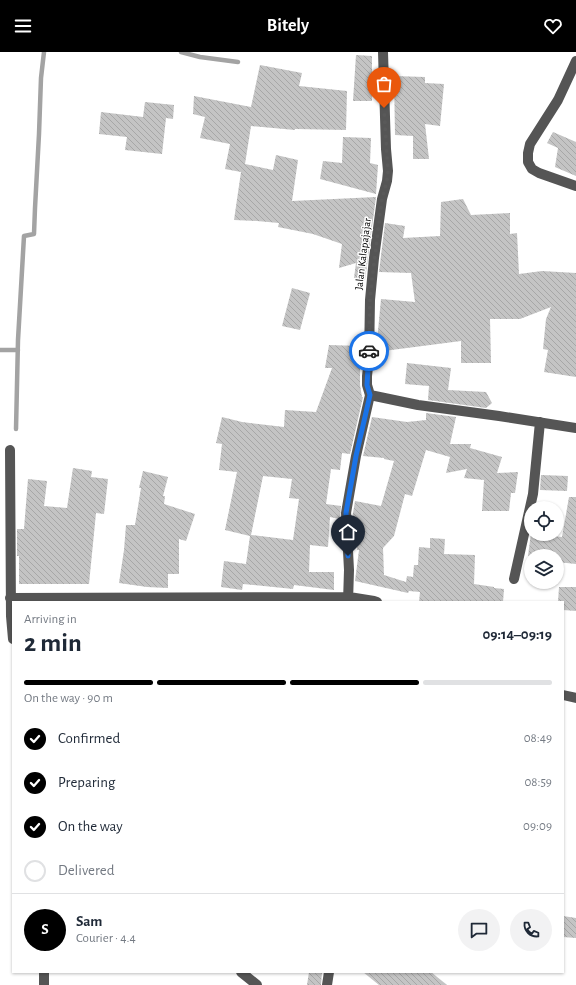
<!DOCTYPE html>
<html lang="en">
<head>
<meta charset="utf-8">
<style>
	:root { --surface:#fff; --page:#f2f2f3; --text:#1f2937; --muted:#747a83; --line:#e0e1e3; --accent:#000 }
	body { margin:0; font-family:"Alegreya Sans",sans-serif; background:var(--page); color:var(--text); height:100vh; display:flex; flex-direction:column; font-size:15px; white-space:nowrap }
	* { box-sizing:border-box; margin:0 }
	p { font-size:13px; color:var(--muted) }
	.icon { flex:none; width:22px; height:22px; fill:none; stroke:currentColor; stroke-width:2; stroke-linecap:round; stroke-linejoin:round }
	.map { position:relative; flex:1; overflow:hidden }
	.side { position:absolute; left:12px; top:549px; width:552px; height:372px; display:flex; flex-direction:column; background:var(--surface); border-radius:0px; box-shadow:0 1px 3px #0004 }
	.side>* { flex:none }
	.controls { position:absolute; left:524px; top:449px; display:grid; gap:8px }
	.controls a { display:grid; place-items:center; width:40px; height:40px; border-radius:50%; background:var(--surface); box-shadow:0 1px 3px #0004; font-size:20px }
	.pin { position:absolute; display:grid; place-items:center; width:34px; height:34px; color:#fff; margin:-41px -17px; border-radius:50% 50% 50% 0; rotate:-45deg; box-shadow:0 0 4px #0007 }
	.pin .icon { rotate:45deg }
	.courier { position:absolute; display:grid; place-items:center; width:40px; height:40px; margin:-20px; border:3px solid #1a73e8; border-radius:50%; background:#fff; color:#222; box-shadow:0 1px 5px #0007 }
	.overview em { font-style:normal; font-weight:600 }
	.overview div { display:flex; flex-direction:column-reverse }
	.overview { display:flex; align-items:center; justify-content:space-between; height:68px; padding:0 12px }
	h1 { font-size:26px; font-weight:600; line-height:30px }
	.bar { display:grid; grid-template-columns:repeat(4,1fr); gap:6px 4px; align-content:center; height:48px; padding:0 12px }
	.bar i { height:5px; border-radius:3px; background:var(--line) }
	.bar .on { background:var(--accent) }
	.bar p { grid-column:span 4 }
	.line { display:flex; align-items:center; gap:10px; padding:0 12px; border-top:1px solid var(--line) }
	.line div { flex:1 }
	.round { display:grid; place-items:center; flex:none; width:42px; height:42px; border-radius:21px; background:var(--page) }
	ol { padding:0 12px; list-style:none }
	li { display:flex; align-items:center; gap:12px; height:44px }
	li p { margin-inline-start:auto }
	li .icon { padding:4px; border-radius:50%; background:var(--accent); color:#fff; stroke-width:4 }
	li:last-child { color:var(--muted) }
	li i { width:22px; height:22px; border:2px solid var(--line); border-radius:50% }
	header { display:flex; justify-content:space-between; align-items:center; height:52px; padding:0 12px; background:var(--accent); color:#fff; font-size:18px; font-weight:600 }
	.map>svg:first-child { display:block }
	.lines { fill:none; stroke-linecap:round; stroke-linejoin:round }
	.stream { stroke:#a3a3a3; stroke-width:4.5 }
	.building { fill:url(#building-back-hatch); fill-rule:evenodd }
	.minor { stroke:#555; stroke-width:10 }
	.done { stroke:#595959; stroke-width:4; stroke-dasharray:0 7.2 }
	.route { stroke:#1a73e8; stroke-width:5 }
	.labels { text-anchor:middle; dominant-baseline:central; stroke-width:3; stroke-linejoin:round; paint-order:stroke }
	.street-label { font-size:11px; fill:#000; stroke:#fff }
</style>
</head>
<body>
<header><svg class="icon" aria-label="menu" viewBox="0 0 24 24"><path d="M4 6h16M4 12h16M4 18h16"/></svg>Bitely<svg class="icon" aria-label="heart" viewBox="0 0 24 24"><path d="M12 20l-8-8c-3-5 5-10 8-4 3-6 11-1 8 4z"/></svg></header>
<div class="map">
<svg width="576" height="933" viewBox="0 0 576 933">
	<defs>
		<pattern id="building-back-hatch" width="6" height="6" patternUnits="userSpaceOnUse"><rect width="6" height="6" fill="#c4c4c4"/><path d="M-1 5l2 2M0 0l6 6M5-1l2 2" fill="none" stroke="#a7a7a7"/></pattern>
	</defs>
	<rect width="100%" height="100%" fill="#fff"/>
	<g class="lines">
		<path class="stream" d="M181,0L200,5L238,10
			M0,298H18
			M16,377L18,288L24,184L34,182L35,156L39,82L41,26L44,0"/>
	</g>
	<path class="building" d="M356,3L372,4V49H353Z
		M260,13L302,21L299,34L347,39L346,78L295,77V78L251,74L245,112L273,118L276,103L298,108L292,149L376,145L365,228L354,226L356,211L339,216L342,192L313,182L278,175L279,171L257,169L234,168L241,120L225,117L230,92L200,86L205,65L193,62L194,44L251,55Z
		M394,24L425,25V31L444,32L440,74L425,72L429,107H413V84L395,83Z
		M145,50L174,53L173,67L166,66L162,102L125,98L127,85L99,82L101,60L143,65Z
		M553,80L576,90V124L555,115L558,96L547,91Z
		M343,85L371,86L370,111L378,113L376,142L320,127L323,109L342,111Z
		M463,147L471,163L510,161V182L517,181L519,222L542,219L576,221V325L544,320L548,298L543,297L546,267L551,255L520,267H490L491,311H461V289L376,300L381,247L415,250L411,221L379,220L385,171L405,174L403,186L440,184L441,150Z
		M292,236L310,241L300,278L282,274Z
		M329,293L360,294V333L362,345H363L350,402L342,401L340,418L331,417L326,452L341,454L340,467L330,465L328,495L310,493L309,520H334V538L294,533L293,537L243,532L242,538L221,535L224,509L246,512L250,484L225,478L237,420L219,418L222,392L216,391L222,365L242,370L284,375L285,358L316,360L332,316H325ZM263,424L292,427L289,446L299,447L293,488L251,483Z
		M407,311L451,316L448,338L486,340L492,351L486,356L428,348L429,334L405,332Z
		M426,361L456,365L450,392H471L470,396L502,405L497,421L518,420L515,441H511L509,459H482L484,428L464,426L467,417L446,421L450,405L426,398L412,444L405,442L394,484L383,496L384,523L406,530L407,524L413,525L414,513H418L419,495L430,496V486L445,487L444,502L475,503L474,532L494,535V536L504,537L503,550H419L420,540L409,539L408,541L355,529L359,498H357L359,471L353,470V461L355,449L381,454L394,409L384,407V406L363,404L372,365L407,370L426,368Z
		M73,416L92,419L91,425L108,427L104,462L96,461L89,532H19V504H17V477H24L28,427L47,429L44,454L67,456Z
		M143,419L168,425L163,444H165L164,452L195,462L186,489L179,487V522H168V536L147,535L119,531L124,498L126,473H135L141,436H139Z
		M541,423L568,424L567,439L540,438Z
		M569,445H576V512L557,510V504H528L531,481V482L562,485Z
		M559,535H576V559L563,558V550H558Z
		M563,864L576,866V886L563,885Z
		M309,920H322L321,933H307Z
		M363,920H431L447,933H379Z"/>
	<g class="lines">
		<path class="minor" d="M383,0L386,97L388,119L387,129L382,147L374,206L370,248L369,307L367,324V333L370,343L418,353L499,364L576,376
			M576,9L558,48L530,92L528,101V110L532,117L539,121L576,134
			M10,398L11,564L13,587
			M514,527L533,442L540,370
			M10,546L349,545L374,549L377,550
			M348,550L349,518L346,461L356,404L370,343
			M563,643L576,646
			M44,920V933
			M241,920L257,933
			M327,933L329,920"/>
	</g>
	<g class="lines">
		<path class="done" d="M369,299L370,248L372,228L382,147L387,129L388,119L384,56"/>
		<path class="route" d="M348,504L346,461L356,404L370,343L367,333L369,299"/>
	</g>
	<g class="labels">
		<g class="street-label">
			<text transform="translate(363 202) rotate(-83)">Jalan Kalapajajar</text>
		</g>
	</g>
</svg>
<div class="controls">
<a><svg class="icon" aria-label="locate" viewBox="0 0 24 24"><circle cx="12" cy="12" r="6"/><path d="M12 2v4M12 18v4M2 12h4M18 12h4"/></svg></a>
<a><svg class="icon" aria-label="layers" viewBox="0 0 24 24"><path d="M12 4l9 5-9 5-9-5zM3 14l9 5 9-5"/></svg></a>
</div>
<div class="pin" style="left:384px;top:56px;background:#ea580c"><svg class="icon" aria-label="bag" viewBox="0 0 24 24"><path d="M5 8h14l-1 12H6zM9 8a3 3 0 0 1 6 0"/></svg></div>
<div class="pin" style="left:348px;top:504px;background:#1f2937"><svg class="icon" aria-label="home" viewBox="0 0 24 24"><path d="M3 11l9-7 9 7M6 9v11h12V9"/></svg></div>
<div class="courier" style="left:369px;top:299px"><svg class="icon" aria-label="car" viewBox="0 0 24 24"><path d="M5 17H2v-5l4-1 3-4h7l3 4 3 1v5h-3M9 17h6M6 11h13"/><circle cx="7" cy="17" r="2"/><circle cx="17" cy="17" r="2"/></svg></div>
<section class="side">
<div class="overview"><div><h1>2 min</h1><p>Arriving in</p></div><em>09:14–09:19</em></div>
<div class="bar"><i class="on"></i><i class="on"></i><i class="on"></i><i></i><p>On the way · 90 m</p></div>
<ol>
<li><svg class="icon" aria-label="check" viewBox="0 0 24 24"><path d="M5 12l5 5 9-10"/></svg>Confirmed<p>08:49</p></li>
<li><svg class="icon" aria-label="check" viewBox="0 0 24 24"><path d="M5 12l5 5 9-10"/></svg>Preparing<p>08:59</p></li>
<li><svg class="icon" aria-label="check" viewBox="0 0 24 24"><path d="M5 12l5 5 9-10"/></svg>On the way<p>09:09</p></li>
<li><i></i>Delivered</li>
</ol>
<div class="line" style="height:72px"><b class="round" style="background:var(--accent);color:#fff">S</b><div><b>Sam</b><p>Courier · 4.4</p></div><a class="round"><svg class="icon" aria-label="chat" viewBox="0 0 24 24"><path d="M4 5h16v11H9l-5 4z"/></svg></a><a class="round"><svg class="icon" aria-label="phone" viewBox="0 0 24 24"><path d="M5 4h4l2 5-3 2q2 4 5 5l2-3 5 2v4C11 20 4 13 5 4z"/></svg></a></div>
</section>
</div>
</body>
</html>
